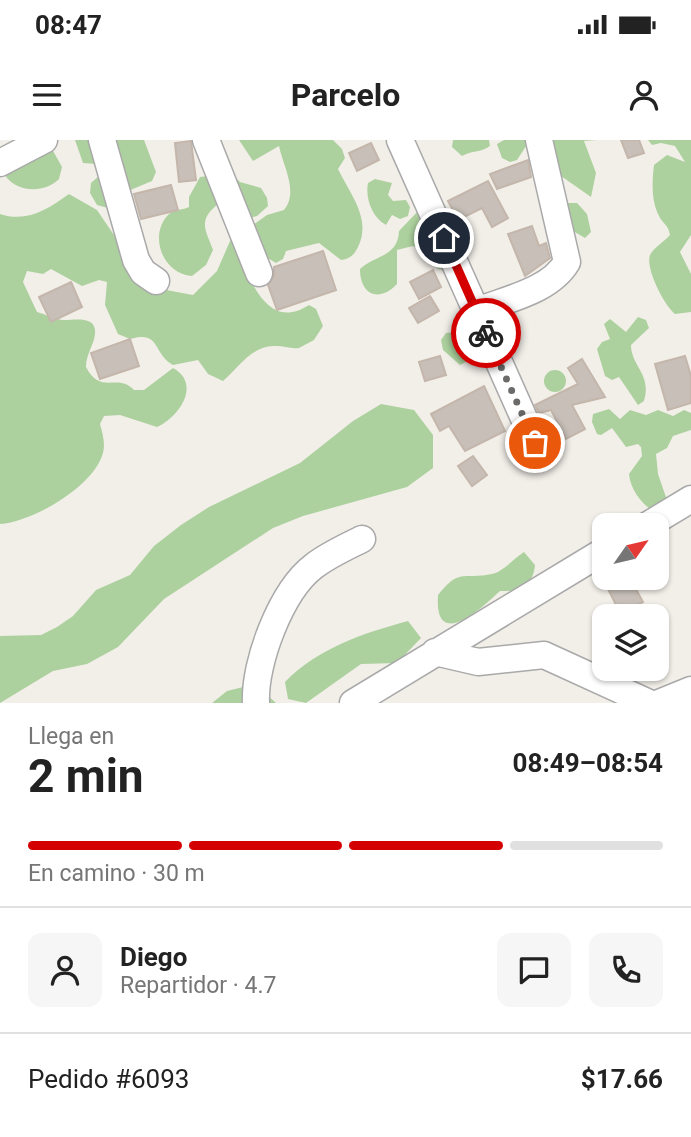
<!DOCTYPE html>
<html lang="es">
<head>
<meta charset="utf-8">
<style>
	:root { --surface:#fff; --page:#f6f6f6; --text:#222; --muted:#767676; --line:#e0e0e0; --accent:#d40000 }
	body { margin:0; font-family:Roboto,sans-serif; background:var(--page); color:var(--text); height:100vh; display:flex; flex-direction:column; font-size:26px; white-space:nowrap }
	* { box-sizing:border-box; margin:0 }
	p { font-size:23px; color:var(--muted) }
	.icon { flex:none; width:38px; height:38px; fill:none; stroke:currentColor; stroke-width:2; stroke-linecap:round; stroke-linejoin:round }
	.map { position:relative; height:563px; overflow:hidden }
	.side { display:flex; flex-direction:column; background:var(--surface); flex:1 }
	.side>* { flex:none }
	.needle { width:46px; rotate:56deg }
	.controls { position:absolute; left:592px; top:373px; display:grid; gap:14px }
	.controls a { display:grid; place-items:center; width:77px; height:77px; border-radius:14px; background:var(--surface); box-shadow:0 2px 5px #0004; font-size:35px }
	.pin { position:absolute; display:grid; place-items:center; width:60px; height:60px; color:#fff; margin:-30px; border:4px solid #fff; border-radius:50%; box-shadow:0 2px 7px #0007 }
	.courier { position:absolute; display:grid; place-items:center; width:70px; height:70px; margin:-35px; border:5px solid #d40000; border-radius:50%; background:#fff; color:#222; box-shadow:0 2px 9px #0007 }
	.head em { font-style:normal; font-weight:700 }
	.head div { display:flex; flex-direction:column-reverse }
	.head { display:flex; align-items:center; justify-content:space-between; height:119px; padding:0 28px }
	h1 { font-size:46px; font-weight:700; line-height:52px }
	.bar { display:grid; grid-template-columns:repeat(4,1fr); gap:10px 7px; align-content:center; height:84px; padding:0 28px }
	.bar i { height:9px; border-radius:5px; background:var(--line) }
	.bar .on { background:var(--accent) }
	.bar p { grid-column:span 4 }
	.line { display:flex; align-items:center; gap:18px; padding:0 28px; border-top:2px solid var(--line) }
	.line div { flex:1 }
	.round { display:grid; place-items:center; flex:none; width:74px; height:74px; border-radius:14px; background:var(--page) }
	.status { display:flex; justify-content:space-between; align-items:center; height:49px; padding:0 35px; background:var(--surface); direction:ltr }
	.status svg { height:19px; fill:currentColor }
	header { display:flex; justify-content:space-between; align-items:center; height:91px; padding:0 28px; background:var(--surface); font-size:32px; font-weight:700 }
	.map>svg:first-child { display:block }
	.forest { fill:#add19e }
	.building { fill:#c7bfb8; stroke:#c4b6ab; stroke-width:2 }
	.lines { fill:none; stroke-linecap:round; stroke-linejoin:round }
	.minor-casing { stroke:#a9a9a9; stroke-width:29 }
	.minor { stroke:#fff; stroke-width:26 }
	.done { stroke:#6b6a68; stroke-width:7; stroke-dasharray:0 12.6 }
	.route { stroke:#d40000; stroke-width:9 }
</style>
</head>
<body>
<div class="status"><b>08:47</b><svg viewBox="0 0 49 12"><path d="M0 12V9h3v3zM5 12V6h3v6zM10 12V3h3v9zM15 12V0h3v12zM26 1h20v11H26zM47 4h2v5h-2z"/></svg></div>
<header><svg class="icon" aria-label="menu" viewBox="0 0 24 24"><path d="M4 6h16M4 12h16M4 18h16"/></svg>Parcelo<svg class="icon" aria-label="person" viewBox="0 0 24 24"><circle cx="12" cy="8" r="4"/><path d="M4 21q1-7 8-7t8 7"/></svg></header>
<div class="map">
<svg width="691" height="563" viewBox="0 0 691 563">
	<rect width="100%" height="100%" fill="#f2efe9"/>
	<path class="forest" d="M47,0L62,27L59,39C43,55 13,52 3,32Z
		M75,0H105L96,24L83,23Z
		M114,0H144L156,32L152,41L128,51Z
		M239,0H333L342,9L345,18L338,29C350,54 372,79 358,107C354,115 350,119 341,120L319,103L286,111L283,119L276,123L261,114L251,141C264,166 281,183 309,165L316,169L323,186L314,200L299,208C290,209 284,206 276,206C253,204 238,228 223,241L208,234L198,220L173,225C152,213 161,190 130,199L118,194L105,165L107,142L99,140L82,146L51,129L43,134L27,131L23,142L37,172C45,174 56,180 64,180C75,180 97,175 95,194C94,205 86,214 86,227C101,256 117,232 134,250H144L173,228C202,244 179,277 157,287L120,275L104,276L100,284C103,295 106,305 102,316C91,348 32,382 0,384V74C27,83 48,69 69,54L97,70L116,98L161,149L193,155L217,131L230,101L267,75L284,70C299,52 283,26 279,6L253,21Z
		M453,0H489L490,6C480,13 472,10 462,16L452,7Z
		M504,0H530L517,20L510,22L502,18L497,4Z
		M541,0H597L584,1L596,33L591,57L561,36Z
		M648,0H691V95L680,112L691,134V172L675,174C664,165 645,128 650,115C653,108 665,101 670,95C668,84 663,84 659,76C651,61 652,41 654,25L667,15L685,22L675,6L661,3L652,5Z
		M231,33L240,42L261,48L267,58L268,66L257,76L246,79L218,64C197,81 206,90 213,110L206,125L192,136C162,134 148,94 169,74C175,69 183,70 189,67V57L200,37Z
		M100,35L108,68L97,65L90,53L91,43Z
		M375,39L392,43L388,55L393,61L406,60L410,67L408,76L400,79L392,75L386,85C372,77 365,58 368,43Z
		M566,63H577L587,74L591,92L585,98L573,91Z
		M420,69L447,130L438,129L421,109L413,106L397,110V144C379,163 360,155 360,129C375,115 398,117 399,91Z
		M638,177L646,180L649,188L631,205C631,226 652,234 644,261L638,265L619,237L612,240L605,236L597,209L602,202L610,199L604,184L610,179L626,192Z
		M466,181L481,201L473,218L460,225L443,210L441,200L446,193L456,192L455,189Z
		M544 241a11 11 0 1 1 22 0a11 11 0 1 1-22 0Z
		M381,264L414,270L433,295V328L407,347L303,376L273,388L164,459L118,507L87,524L53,531L0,563V496L41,495L57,487L73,476L96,450L130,435L154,406L181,385L209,367L300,323L353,281Z
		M609,269L620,279L630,270L646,275L658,270L673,276L684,270L691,273V290L673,296L667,308L656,314L658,334L668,363L653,371C641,364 630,348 629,334L642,316L641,307L638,304L626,307L612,288L601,295L597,294L592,282L593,274Z
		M524,412L535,425C533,447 519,452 500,451C483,467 434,513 438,455C460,427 463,440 492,434C504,431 513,419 524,412Z
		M408,481L421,498L397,523L361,524L306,563L288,559L285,542C318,508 364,493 408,481Z
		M243,547L262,550L276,563H212L227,551Z"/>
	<path class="building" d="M621,0H639L644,13L628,18Z
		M191,1L196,40L179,42L175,3Z
		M371,3L379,20L357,31L349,13Z
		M528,20L531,37L497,49L490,34Z
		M488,41L508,78L492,87L482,68L458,80L448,61Z
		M171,45L178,70L141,79L134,54Z
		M532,86L539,106L546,103L550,118L525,136L508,94Z
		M323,111L336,150L277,170L268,145L274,136V127Z
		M433,130L441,147L419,159L410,142Z
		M71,142L82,167L51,182L39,157Z
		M430,156L439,171L418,183L409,168Z
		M130,199L139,226L100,239L91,213Z
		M440,216L446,235L425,241L419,222Z
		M685,216L691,236V263L668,270L655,224Z
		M582,219L605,257L572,265L585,289L566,299L551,270L539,273L535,265L578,244L568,228Z
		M484,246L505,291L465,311L449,286L440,291L431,274Z
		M473,316L487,335L472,346L458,326Z
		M614,438H630L643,462L620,473L605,443Z"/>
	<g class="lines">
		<g class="minor-casing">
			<path id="minor" d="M102,0L136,120L143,132L156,141
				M206,0L259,133
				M400,0L535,303
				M0,23L44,0
				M477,171C507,159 550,151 567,122L539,0
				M648,385L691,359
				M435,512L478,522L544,515L649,563
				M256,563C254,523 281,451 314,426C328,415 346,407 362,399
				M353,563L604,411
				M659,563L691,550"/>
		</g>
		<use href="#minor" class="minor"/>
	</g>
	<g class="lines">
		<path class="done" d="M486,193L535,303"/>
		<path class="route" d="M444,98L486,193"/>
	</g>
</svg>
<div class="controls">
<a><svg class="needle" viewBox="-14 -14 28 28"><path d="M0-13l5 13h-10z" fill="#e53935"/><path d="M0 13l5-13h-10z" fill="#767676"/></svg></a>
<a><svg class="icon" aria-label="layers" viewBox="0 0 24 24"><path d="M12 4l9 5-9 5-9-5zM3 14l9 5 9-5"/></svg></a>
</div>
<div class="pin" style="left:535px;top:303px;background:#ea580c"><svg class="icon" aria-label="bag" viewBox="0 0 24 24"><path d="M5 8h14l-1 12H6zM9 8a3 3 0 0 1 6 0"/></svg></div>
<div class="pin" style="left:444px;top:98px;background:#1f2937"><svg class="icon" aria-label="home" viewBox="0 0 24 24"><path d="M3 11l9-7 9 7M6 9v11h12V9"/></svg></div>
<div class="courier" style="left:486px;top:193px"><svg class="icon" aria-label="bike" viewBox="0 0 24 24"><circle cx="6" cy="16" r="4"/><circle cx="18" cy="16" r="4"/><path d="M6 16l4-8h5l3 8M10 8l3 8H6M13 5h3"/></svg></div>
</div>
<section class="side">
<div class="head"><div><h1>2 min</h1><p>Llega en</p></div><em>08:49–08:54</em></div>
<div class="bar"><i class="on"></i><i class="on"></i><i class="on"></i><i></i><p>En camino · 30 m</p></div>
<div class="line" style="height:126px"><a class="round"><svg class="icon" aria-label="person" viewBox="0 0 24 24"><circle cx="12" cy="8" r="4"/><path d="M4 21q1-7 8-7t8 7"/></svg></a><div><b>Diego</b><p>Repartidor · 4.7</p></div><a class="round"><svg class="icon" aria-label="chat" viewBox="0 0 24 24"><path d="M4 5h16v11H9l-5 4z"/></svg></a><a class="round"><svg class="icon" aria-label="phone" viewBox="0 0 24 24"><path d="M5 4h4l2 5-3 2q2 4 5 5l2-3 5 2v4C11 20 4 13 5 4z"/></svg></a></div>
<div class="line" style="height:91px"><div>Pedido #6093</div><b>$17.66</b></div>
</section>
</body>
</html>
